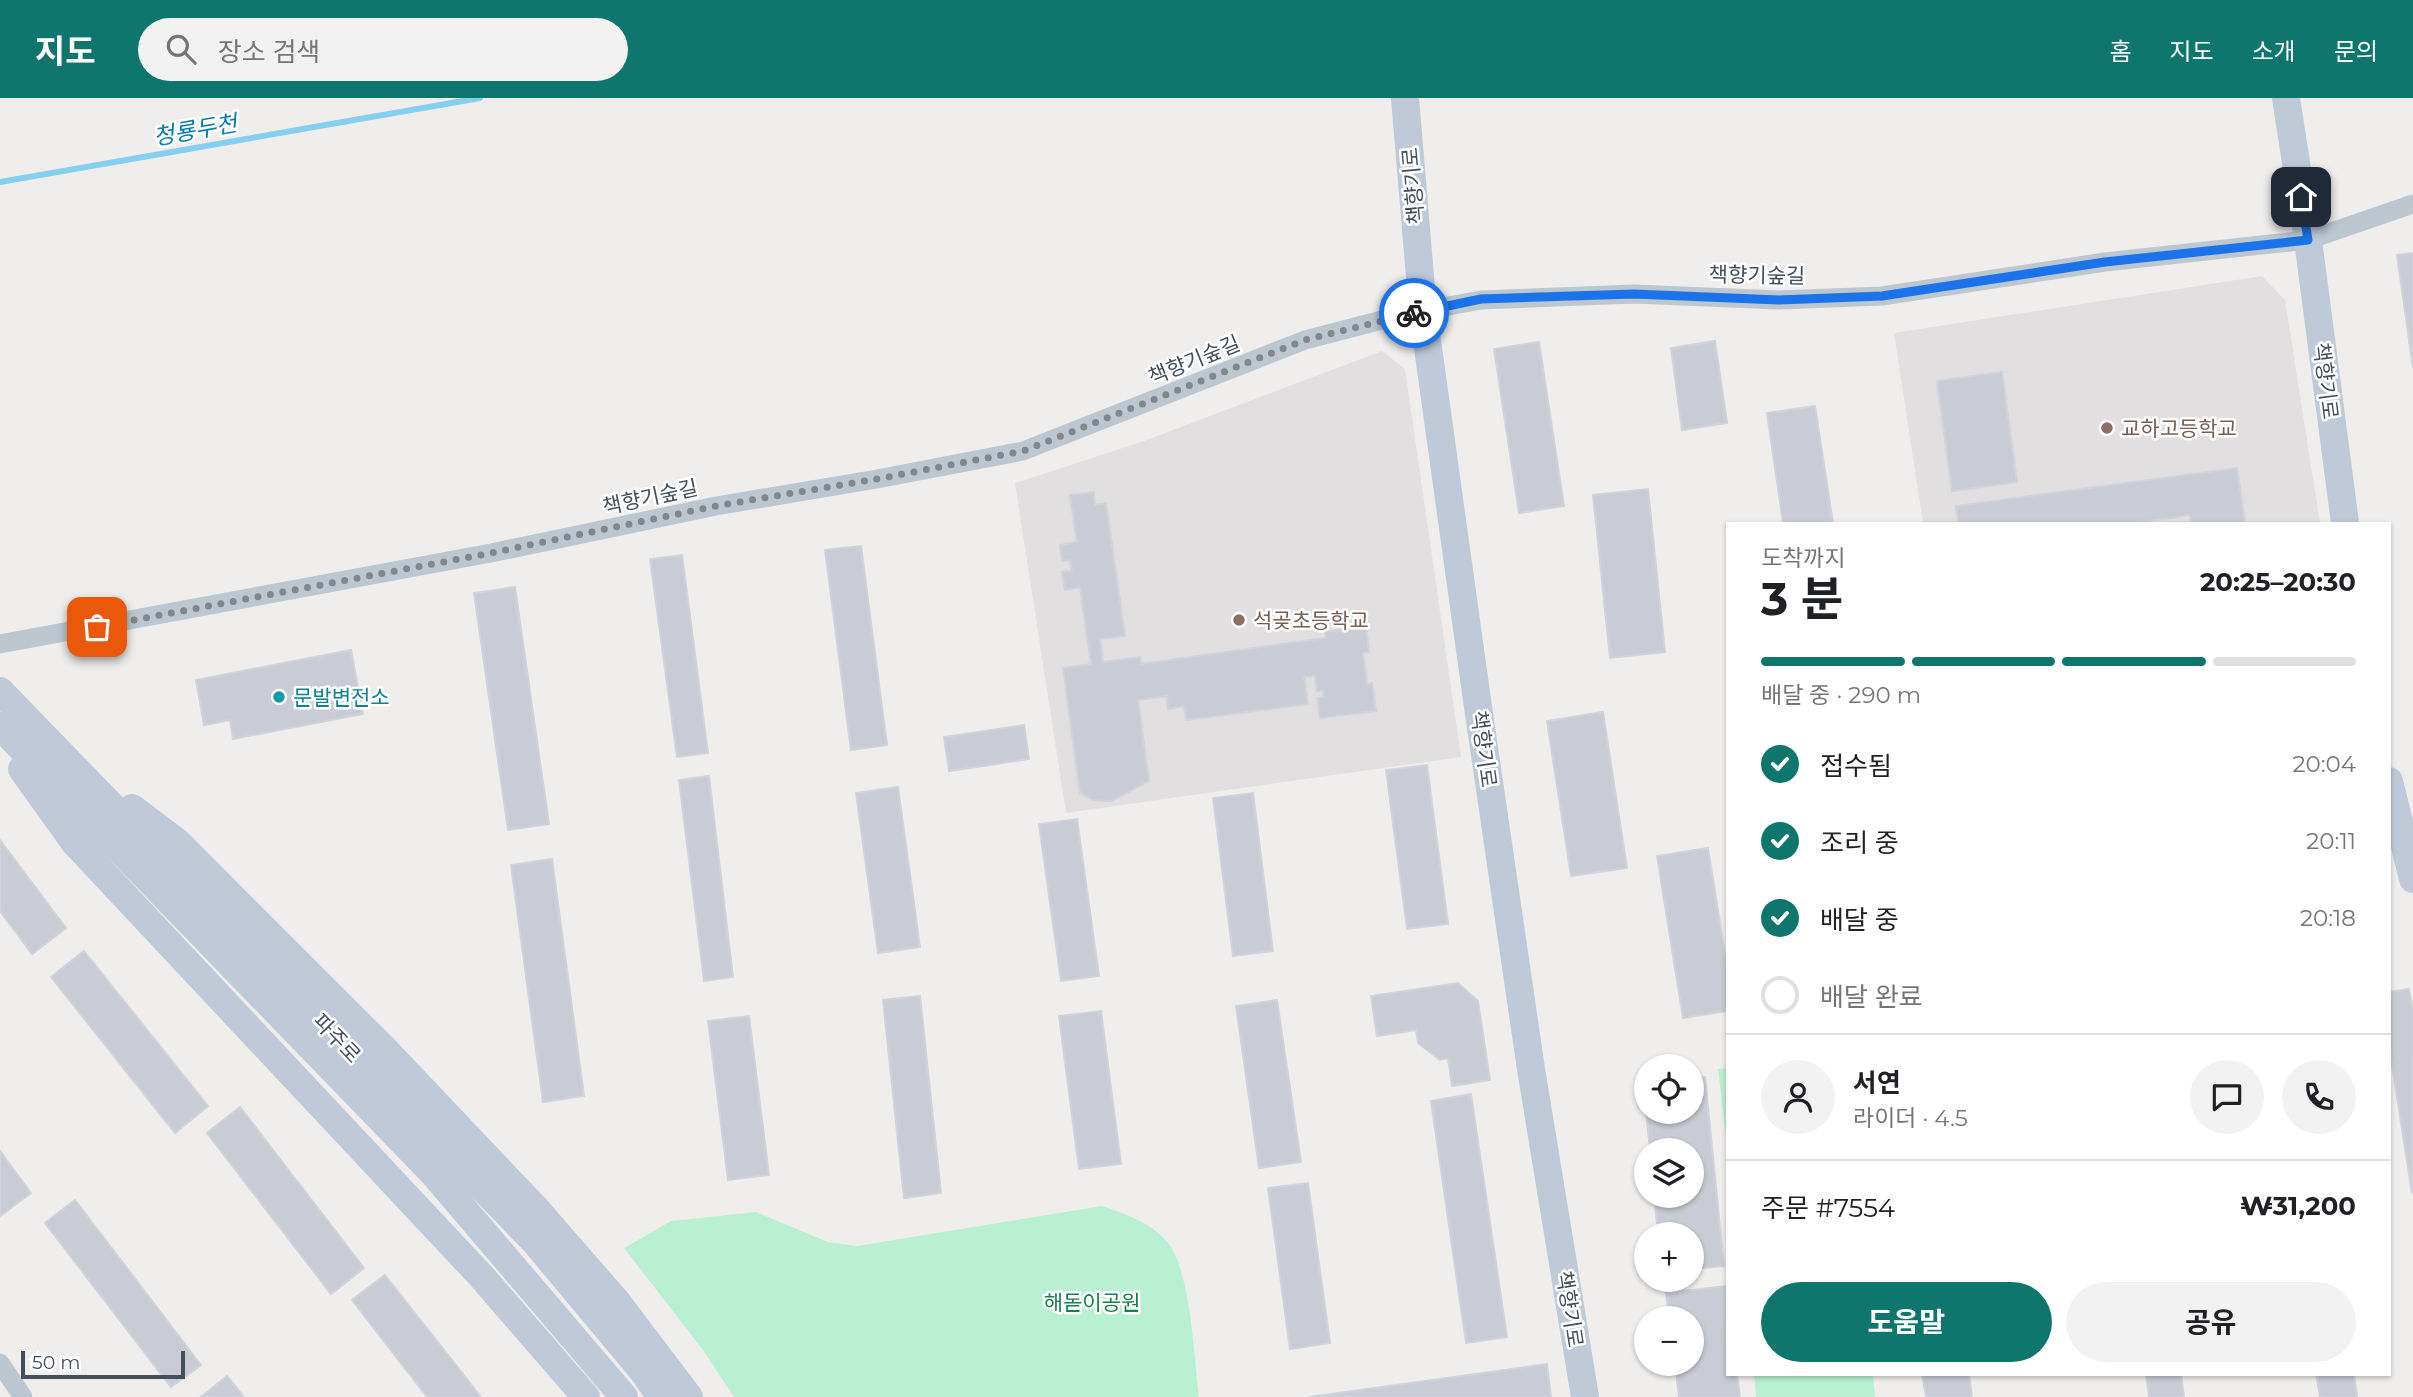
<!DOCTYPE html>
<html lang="ko">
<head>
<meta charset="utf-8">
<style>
	:root { --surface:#fff; --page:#f2f2f2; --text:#202124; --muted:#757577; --line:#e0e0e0; --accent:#0f766e }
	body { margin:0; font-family:Montserrat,"Noto Sans KR",sans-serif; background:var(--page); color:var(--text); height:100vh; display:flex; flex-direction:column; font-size:26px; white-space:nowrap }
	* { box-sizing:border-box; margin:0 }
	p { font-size:23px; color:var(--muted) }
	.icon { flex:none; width:38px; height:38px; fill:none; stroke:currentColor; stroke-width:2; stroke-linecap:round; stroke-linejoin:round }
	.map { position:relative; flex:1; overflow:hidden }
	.details { position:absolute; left:1726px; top:424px; width:665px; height:854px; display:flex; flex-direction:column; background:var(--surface); border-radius:0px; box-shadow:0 2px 5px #0004 }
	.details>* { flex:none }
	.tools { position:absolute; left:1634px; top:956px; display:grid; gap:14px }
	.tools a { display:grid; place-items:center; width:70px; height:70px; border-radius:50%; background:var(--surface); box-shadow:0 2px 5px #0004; font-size:35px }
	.scale { position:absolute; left:21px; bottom:18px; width:164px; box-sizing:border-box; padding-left:7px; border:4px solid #454f5c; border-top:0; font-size:19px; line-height:24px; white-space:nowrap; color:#454f5c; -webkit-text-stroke:5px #fff; paint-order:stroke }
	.pin { position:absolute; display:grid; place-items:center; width:60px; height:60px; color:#fff; margin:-30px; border-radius:14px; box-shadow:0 4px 10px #0006 }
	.courier { position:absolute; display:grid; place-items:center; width:70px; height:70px; margin:-35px; border:5px solid #1a73e8; border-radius:50%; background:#fff; color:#222; box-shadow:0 2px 9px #0007 }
	.overview em { font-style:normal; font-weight:700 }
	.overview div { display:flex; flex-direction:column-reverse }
	.overview { display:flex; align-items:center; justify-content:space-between; height:119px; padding:0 35px }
	h1 { font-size:46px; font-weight:700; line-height:52px }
	.bar { display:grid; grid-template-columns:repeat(4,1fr); gap:10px 7px; align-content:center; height:84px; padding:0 35px }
	.bar i { height:9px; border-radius:5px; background:var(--line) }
	.bar .active { background:var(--accent) }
	.bar p { grid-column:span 4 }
	.line { display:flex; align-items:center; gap:18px; padding:0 35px; border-top:2px solid var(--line) }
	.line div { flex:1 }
	.round { display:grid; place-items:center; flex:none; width:74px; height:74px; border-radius:37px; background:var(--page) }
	ol { padding:0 35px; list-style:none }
	li { display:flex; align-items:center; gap:21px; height:77px }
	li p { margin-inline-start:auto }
	li .icon { padding:7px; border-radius:50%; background:var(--accent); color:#fff; stroke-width:4 }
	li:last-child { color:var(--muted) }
	li i { width:38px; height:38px; border:4px solid var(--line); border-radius:50% }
	.primary-button { display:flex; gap:14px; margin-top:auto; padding:14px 35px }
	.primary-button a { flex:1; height:80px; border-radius:42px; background:var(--accent); color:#fff; font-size:28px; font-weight:700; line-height:80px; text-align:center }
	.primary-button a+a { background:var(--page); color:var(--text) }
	header { display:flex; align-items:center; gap:42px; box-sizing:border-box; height:98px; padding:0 35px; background:var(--accent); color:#fff }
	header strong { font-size:33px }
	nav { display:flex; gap:38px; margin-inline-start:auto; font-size:24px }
	.search { width:490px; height:63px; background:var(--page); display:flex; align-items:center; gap:18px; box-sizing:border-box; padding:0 24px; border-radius:38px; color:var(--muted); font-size:26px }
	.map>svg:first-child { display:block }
	.education { fill:#e1dfdf }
	.green { fill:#b9f0d3 }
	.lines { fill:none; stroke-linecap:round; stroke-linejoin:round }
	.stream { stroke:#85d0ef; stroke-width:6 }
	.building { fill:#c9ccd4; stroke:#d1d3da; stroke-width:2 }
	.street { stroke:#bdc7d0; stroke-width:19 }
	.secondary { stroke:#bfc9d8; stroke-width:28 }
	.done { stroke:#81878f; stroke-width:7; stroke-dasharray:0 12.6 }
	.route { stroke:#1a73e8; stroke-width:9 }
	.education-dot { fill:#8d6e63; stroke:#fff; stroke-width:2.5 }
	.culture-dot { fill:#0f9aa8; stroke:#fff; stroke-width:2.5 }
	.labels { text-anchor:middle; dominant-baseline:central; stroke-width:5; stroke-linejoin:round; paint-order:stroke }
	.street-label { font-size:21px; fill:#454f5c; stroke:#fff }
	.education-label { font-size:21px; fill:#785e54; stroke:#fff; text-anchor:start }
	.culture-label { font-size:21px; fill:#0d838f; stroke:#fff; text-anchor:start }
	.park-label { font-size:21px; fill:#138052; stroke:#fff }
	.water-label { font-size:23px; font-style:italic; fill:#077dad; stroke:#fff }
</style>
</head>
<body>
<header>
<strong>지도</strong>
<div class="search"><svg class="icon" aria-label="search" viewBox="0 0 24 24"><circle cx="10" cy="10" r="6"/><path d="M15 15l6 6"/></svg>장소 검색</div>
<nav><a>홈</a><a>지도</a><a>소개</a><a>문의</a></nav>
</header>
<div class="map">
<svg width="2413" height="1299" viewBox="0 0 2413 1299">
	<rect width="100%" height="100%" fill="#f0eeed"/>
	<path class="education" d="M2262,178L2285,202L2320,425H1923L1894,235Z
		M1382,253L1405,271L1461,659L1066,715L1015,385L1144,343Z"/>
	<path class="green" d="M1727,970V1048L1718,971Z
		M1102,1108C1126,1116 1152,1125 1168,1145C1191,1174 1194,1260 1199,1299H734L703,1252L624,1150L671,1123L756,1114L828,1144L857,1148Z
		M1754,1276H1873L1875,1299H1756Z"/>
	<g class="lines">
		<path class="stream" d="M0,84L480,0"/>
	</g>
	<path class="building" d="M2413,155V270L2397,157Z
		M1715,243L1727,325L1682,332L1671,250Z
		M1539,244L1564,408L1519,415L1494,251Z
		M2002,274L2017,384L1952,393L1937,283Z
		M1815,308L1833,425H1783L1767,315Z
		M2237,370L2245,425H2191L2190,417L2137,425H1958L1956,408Z
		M1648,391L1665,554L1610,560L1593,397Z
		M1094,394L1095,407L1106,405L1125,538L1100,541L1103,564L1140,559L1141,566L1326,540L1325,534L1366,528L1369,554L1363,555L1367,586L1372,585L1376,613L1320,620L1317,600L1324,599L1323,592L1317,593L1315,578L1304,579L1308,606L1186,622L1184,608L1168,611L1167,598L1138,602L1149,683L1112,703L1093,702L1080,695L1063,570L1091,566L1080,489L1065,492L1062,474L1072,473L1070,462L1062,463L1060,447L1077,444L1070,397Z
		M861,448L887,647L851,652L825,452Z
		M682,457L708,655L677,659L650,461Z
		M515,489L549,726L508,732L474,495Z
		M351,552L363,616L233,641L230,622L204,627L196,582Z
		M1603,614L1627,770L1571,778L1547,623Z
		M1024,627L1029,661L949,673L944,639Z
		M1427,667L1448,826L1407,831L1386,672Z
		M709,678L733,879L704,883L679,682Z
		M898,689L920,849L878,855L856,695Z
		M1253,695L1273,853L1233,858L1213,700Z
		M1077,721L1099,878L1061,883L1039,726Z
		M0,742L66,830L32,856L0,813Z
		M1708,750L1727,869V913L1683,920L1657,758Z
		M552,761L584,998L543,1004L511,767Z
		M84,853L208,1008L175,1035L51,879Z
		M1458,885L1478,903L1490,982L1452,988L1448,960L1440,962L1418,945L1416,932L1377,938L1371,898Z
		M2409,891L2413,913L2412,1095L2389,948V894Z
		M920,898L941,1095L904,1100L883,902Z
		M1277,902L1301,1064L1259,1070L1236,908Z
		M1101,913L1121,1066L1079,1071L1059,918Z
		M749,918L769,1077L728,1082L708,923Z
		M1705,979L1724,1168L1692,1171V1136H1658L1654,1097H1692V1052H1650L1643,985H1647V1013H1692V980Z
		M1471,996L1507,1239L1466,1245L1431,1003Z
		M240,1009L364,1170L331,1196L207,1035Z
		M0,1053L31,1095L0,1118Z
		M1308,1085L1330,1245L1290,1251L1268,1090Z
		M75,1102L201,1267L171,1289L45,1125Z
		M385,1177L481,1299H427L352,1202Z
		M1726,1188L1727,1276H1737L1740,1299H1679L1675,1265H1692V1220H1669L1666,1195Z
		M1547,1266L1551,1299H1309Z
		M1922,1276H1969L1972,1299H1926Z
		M2146,1276H2181L2184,1299H2149Z
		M2316,1276H2354L2357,1299H2320Z
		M227,1278L244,1299H201Z"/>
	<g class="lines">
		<path class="street" d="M0,546L491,455L716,408L877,381L1023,353L1305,242L1405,216L1481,202L1634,196L1779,202L1882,198L2105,164L2308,142L2413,106
			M0,1265L23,1299"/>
		<path class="secondary" d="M1405,0L1423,214L1478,609L1531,971L1585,1299
			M2286,0L2308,142L2345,425
			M0,593L535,1144L642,1272L661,1299
			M0,628L433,1075L624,1299
			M22,671L75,745L482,1179L586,1299
			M2389,683L2413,781
			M132,710L177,744L385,952L537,1112L617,1204L689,1299"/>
	</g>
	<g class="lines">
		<path class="done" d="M97,529L491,455L716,408L877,381L1023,353L1305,242L1414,215"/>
		<path class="route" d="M1414,215L1481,201L1634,196L1779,202L1882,198L2105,164L2308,142L2301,99"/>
	</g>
	<g class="education-dot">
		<circle cx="2107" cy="330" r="7"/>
		<circle cx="1239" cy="522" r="7"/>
	</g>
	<circle class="culture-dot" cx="279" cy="599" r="7"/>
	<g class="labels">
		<g class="street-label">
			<text transform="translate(1413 88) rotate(-95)">책향기로</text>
			<text transform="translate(1757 177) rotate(1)">책향기숲길</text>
			<text transform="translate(1194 262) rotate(-22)">책향기숲길</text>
			<text transform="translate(2326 283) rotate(83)">책향기로</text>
			<text transform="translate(650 399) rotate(-12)">책향기숲길</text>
			<text transform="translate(1484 651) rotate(82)">책향기로</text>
			<text transform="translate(337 940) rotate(46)">파주로</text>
			<text transform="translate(1570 1211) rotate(81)">책향기로</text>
		</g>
		<g class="education-label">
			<text x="2121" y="330">교하고등학교</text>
			<text x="1253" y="522">석곶초등학교</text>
		</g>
		<g class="culture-label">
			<text x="293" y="599">문발변전소</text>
		</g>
		<g class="park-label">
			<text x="1092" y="1204">해돋이공원</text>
		</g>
		<g class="water-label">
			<text transform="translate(195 32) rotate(-10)">청룡두천</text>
		</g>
	</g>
</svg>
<div class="tools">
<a><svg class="icon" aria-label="locate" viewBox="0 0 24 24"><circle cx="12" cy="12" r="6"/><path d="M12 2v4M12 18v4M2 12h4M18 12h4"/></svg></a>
<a><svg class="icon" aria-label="layers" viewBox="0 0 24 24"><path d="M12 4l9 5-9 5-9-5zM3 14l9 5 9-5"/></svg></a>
<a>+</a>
<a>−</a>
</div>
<div class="scale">50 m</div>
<div class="pin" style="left:97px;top:529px;background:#ea580c"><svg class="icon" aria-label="bag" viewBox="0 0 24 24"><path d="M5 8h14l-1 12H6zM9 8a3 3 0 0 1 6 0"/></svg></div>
<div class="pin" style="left:2301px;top:99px;background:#1f2937"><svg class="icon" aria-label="home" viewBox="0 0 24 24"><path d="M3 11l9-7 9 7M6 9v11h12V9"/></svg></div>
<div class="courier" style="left:1414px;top:215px"><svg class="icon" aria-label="bike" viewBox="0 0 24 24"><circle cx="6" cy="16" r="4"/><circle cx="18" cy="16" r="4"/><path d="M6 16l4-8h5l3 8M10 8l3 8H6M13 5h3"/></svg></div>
<section class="details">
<div class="overview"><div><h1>3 분</h1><p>도착까지</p></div><em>20:25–20:30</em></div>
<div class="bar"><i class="active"></i><i class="active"></i><i class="active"></i><i></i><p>배달 중 · 290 m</p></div>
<ol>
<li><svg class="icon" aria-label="check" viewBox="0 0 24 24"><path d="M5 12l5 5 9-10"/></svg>접수됨<p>20:04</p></li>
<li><svg class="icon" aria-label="check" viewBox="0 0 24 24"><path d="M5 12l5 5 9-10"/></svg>조리 중<p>20:11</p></li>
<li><svg class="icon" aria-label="check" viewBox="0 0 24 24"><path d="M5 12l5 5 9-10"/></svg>배달 중<p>20:18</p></li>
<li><i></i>배달 완료</li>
</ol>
<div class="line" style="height:126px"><a class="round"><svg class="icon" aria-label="person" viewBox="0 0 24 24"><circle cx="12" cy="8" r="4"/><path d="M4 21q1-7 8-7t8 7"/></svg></a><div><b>서연</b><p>라이더 · 4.5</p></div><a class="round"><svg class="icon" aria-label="chat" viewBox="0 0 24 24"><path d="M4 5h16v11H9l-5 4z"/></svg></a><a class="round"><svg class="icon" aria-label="phone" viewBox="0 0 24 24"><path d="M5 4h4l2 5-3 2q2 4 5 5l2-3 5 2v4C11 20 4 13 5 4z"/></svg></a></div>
<div class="line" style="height:91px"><div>주문 #7554</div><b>₩31,200</b></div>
<div class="primary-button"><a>도움말</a><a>공유</a></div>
</section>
</div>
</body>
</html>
